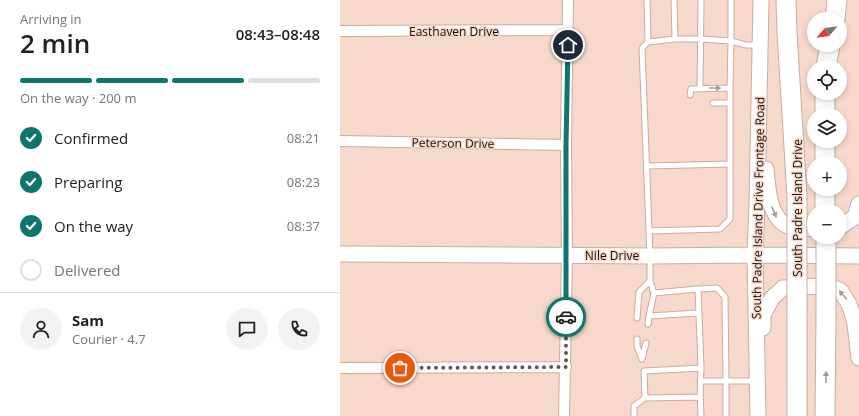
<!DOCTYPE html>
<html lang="en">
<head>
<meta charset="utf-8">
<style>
	:root { --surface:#fff; --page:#f2f2f2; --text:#222; --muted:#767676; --line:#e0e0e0; --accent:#0f766e }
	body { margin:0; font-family:"Open Sans",sans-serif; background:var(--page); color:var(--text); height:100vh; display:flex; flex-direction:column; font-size:15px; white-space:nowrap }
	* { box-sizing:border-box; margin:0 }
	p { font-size:13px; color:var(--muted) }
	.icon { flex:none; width:22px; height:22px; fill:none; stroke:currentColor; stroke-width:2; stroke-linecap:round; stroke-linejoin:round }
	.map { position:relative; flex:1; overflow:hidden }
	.drawer { display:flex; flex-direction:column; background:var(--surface); width:340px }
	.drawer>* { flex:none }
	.needle { width:26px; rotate:241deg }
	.buttons { position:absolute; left:467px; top:12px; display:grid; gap:8px }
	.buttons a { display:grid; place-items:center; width:40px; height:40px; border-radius:50%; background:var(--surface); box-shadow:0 2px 6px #0003; font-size:20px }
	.pin { position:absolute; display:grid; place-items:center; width:34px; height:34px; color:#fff; margin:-17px; border:2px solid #fff; border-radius:50%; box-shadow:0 1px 4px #0007 }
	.courier { position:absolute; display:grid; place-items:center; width:40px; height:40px; margin:-20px; border:3px solid #0f766e; border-radius:50%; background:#fff; color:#222; box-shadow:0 1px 5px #0007 }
	.summary em { font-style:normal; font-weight:600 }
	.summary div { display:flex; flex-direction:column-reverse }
	.summary { display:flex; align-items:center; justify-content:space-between; height:68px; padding:0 20px }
	h1 { font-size:26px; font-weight:600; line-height:30px }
	.bar { display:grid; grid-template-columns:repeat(4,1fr); gap:6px 4px; align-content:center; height:48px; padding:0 20px }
	.bar i { height:5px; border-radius:3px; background:var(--line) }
	.bar .on { background:var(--accent) }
	.bar p { grid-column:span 4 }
	.line { display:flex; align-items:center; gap:10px; padding:0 20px; border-top:1px solid var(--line) }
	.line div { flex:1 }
	.round { display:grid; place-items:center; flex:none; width:42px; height:42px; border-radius:21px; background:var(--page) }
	ol { padding:0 20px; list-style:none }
	li { display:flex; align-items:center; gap:12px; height:44px }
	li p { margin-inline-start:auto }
	li .icon { padding:4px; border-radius:50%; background:var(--accent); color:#fff; stroke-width:4 }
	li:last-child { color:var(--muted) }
	li i { width:22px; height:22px; border:2px solid var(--line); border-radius:50% }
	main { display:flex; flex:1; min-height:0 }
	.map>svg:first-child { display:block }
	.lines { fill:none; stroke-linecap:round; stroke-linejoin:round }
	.lane-casing { stroke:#c9ad9f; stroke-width:7 }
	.street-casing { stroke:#c9ad9f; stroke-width:12 }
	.secondary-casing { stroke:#c9ad9f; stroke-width:17 }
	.highway-casing { stroke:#c9ad9f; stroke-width:21 }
	.lane { stroke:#fff; stroke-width:5 }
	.street { stroke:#fff; stroke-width:10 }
	.secondary { stroke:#fff; stroke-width:15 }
	.highway { stroke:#fff; stroke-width:19 }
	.highway-bridge-casing { stroke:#c9ad9f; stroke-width:21; stroke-linecap:butt }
	.highway-bridge { stroke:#fff; stroke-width:19 }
	.oneway { fill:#a39f9d }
	.done { stroke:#66554e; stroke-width:4; stroke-dasharray:0 7.2 }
	.route { stroke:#0f766e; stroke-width:5 }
	.labels { text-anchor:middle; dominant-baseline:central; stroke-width:3; stroke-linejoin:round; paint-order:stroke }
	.street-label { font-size:12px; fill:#180e0a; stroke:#f7d9cb }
</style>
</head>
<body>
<main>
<section class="drawer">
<div class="summary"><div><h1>2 min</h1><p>Arriving in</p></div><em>08:43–08:48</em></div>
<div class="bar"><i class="on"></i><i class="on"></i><i class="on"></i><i></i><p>On the way · 200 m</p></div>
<ol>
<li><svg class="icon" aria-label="check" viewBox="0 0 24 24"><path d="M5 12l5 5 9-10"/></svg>Confirmed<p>08:21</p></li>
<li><svg class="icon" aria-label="check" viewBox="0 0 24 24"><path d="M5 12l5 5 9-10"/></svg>Preparing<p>08:23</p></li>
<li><svg class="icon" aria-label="check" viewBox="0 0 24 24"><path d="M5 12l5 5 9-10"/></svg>On the way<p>08:37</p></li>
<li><i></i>Delivered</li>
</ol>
<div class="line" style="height:72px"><a class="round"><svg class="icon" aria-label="person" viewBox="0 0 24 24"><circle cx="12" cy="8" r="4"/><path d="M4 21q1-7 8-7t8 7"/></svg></a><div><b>Sam</b><p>Courier · 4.7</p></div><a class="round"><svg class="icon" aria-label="chat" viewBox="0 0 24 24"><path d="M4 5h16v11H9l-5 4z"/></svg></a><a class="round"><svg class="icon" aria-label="phone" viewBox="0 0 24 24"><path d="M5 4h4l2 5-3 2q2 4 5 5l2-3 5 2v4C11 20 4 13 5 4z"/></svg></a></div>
</section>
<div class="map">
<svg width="519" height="416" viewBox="0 0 519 416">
	<rect width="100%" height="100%" fill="#f7d9cb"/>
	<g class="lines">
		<g class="lane-casing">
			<path id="lane" d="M307,0L308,42L335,39H360L391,41L406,45H419
				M334,0L335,39
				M360,88L361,0
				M350,95L351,89L390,88
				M373,103H390
				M306,166L390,164
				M309,231L380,229L390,219V88L391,41V0
				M310,281L314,293
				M358,289L314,293L309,316L358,313
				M297,318L299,292L310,281V256L302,48L308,42
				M308,324L309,316
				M297,339V346L302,359L306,343
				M360,381H386L385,297L377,288L358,289L361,368C360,384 360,400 361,416
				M305,398L360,397
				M294,416V406L305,398L304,371L361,368
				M386,416V381H415"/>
		</g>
		<g class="street-casing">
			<path id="street" d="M0,31L228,30
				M0,141L226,145
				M0,368L226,367
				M224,416L227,255L226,145L228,0"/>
		</g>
		<g class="secondary-casing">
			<path id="secondary" d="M426,169C428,186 428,213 444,224C450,228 466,229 474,228
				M500,227L515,217L519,204
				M0,254L310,256L415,255L519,256
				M423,328V315L432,298L443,288C456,287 491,284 501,291C501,292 504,295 504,296C517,314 516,338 519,358
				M418,416L415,255L417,203L421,0"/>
		</g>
		<g class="highway-casing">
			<path id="highway" d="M446,0L447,32L457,197
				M495,19L497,0
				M486,67L490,45
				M485,93V115
				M485,141V163
				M485,189V211
				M457,416V317
				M485,416L486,317"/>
		</g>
		<use href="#lane" class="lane"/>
		<use href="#street" class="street"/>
		<use href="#secondary" class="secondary"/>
		<use href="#highway" class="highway"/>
		<g class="highway-bridge-casing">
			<path id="highway-bridge" d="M486,237V317
				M457,317V197"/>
		</g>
		<use href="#highway-bridge" class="highway-bridge"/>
	</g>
	<defs><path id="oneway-solid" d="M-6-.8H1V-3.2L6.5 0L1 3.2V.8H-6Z"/></defs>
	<g class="oneway">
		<use href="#oneway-solid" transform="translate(375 88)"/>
		<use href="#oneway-solid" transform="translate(434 212) rotate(67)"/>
		<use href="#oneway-solid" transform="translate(503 295) rotate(-132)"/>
		<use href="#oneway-solid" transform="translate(486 377) rotate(-90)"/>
	</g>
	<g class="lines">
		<path class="done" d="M60,368L226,367V317"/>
		<path class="route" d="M226,317V145L228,45"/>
	</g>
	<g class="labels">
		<g class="street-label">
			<text x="114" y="31">Easthaven Drive</text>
			<text transform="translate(113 143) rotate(1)">Peterson Drive</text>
			<text transform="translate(418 208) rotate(-89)">South Padre Island Drive Frontage Road</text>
			<text transform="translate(457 208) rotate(-90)">South Padre Island Drive</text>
			<text x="272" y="255">Nile Drive</text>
		</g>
	</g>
</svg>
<div class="buttons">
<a><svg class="needle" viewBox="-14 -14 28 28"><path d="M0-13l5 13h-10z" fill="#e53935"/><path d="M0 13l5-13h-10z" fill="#767676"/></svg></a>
<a><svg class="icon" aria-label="locate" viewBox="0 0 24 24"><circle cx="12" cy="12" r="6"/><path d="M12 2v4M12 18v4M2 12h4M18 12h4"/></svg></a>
<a><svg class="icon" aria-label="layers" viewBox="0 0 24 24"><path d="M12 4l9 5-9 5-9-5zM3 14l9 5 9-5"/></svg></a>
<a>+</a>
<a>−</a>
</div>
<div class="pin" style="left:60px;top:368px;background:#ea580c"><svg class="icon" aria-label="bag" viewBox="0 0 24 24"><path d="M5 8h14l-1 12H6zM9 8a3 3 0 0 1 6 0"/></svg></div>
<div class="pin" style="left:228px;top:45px;background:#1f2937"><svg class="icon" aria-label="home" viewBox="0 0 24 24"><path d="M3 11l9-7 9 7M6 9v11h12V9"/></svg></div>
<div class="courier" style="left:226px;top:317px"><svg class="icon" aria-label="car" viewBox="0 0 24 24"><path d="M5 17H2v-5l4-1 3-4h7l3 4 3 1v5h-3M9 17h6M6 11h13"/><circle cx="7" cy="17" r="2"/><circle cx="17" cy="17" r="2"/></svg></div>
</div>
</main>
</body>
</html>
